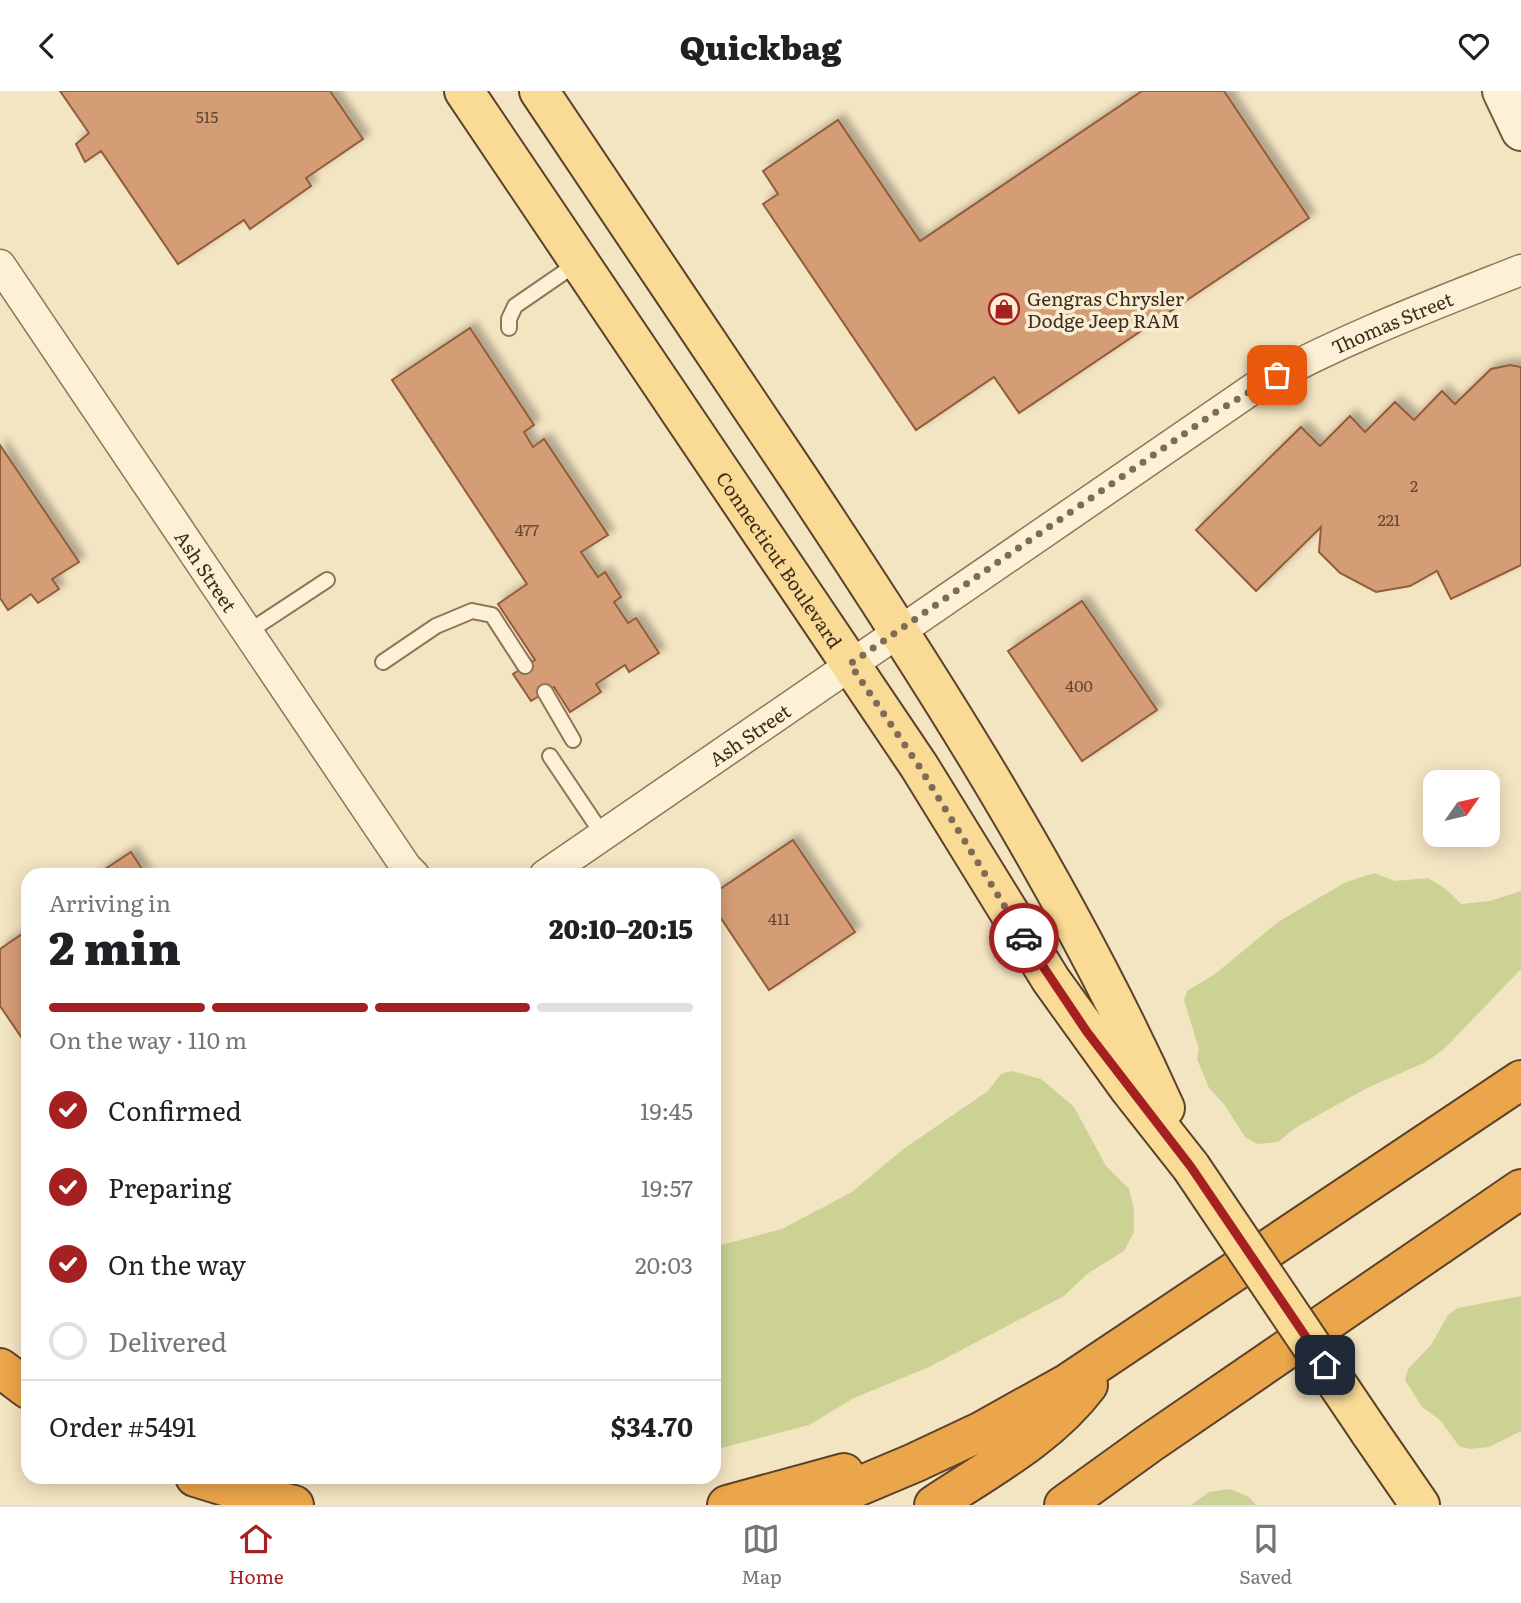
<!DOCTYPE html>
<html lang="en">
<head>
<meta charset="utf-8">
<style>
	:root { --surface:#fff; --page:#f2f2f2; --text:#202124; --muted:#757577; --line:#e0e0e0; --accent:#a52020 }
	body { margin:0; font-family:Literata,serif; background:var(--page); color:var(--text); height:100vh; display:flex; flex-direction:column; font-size:26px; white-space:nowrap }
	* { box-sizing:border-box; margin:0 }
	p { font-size:23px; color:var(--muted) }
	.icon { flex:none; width:38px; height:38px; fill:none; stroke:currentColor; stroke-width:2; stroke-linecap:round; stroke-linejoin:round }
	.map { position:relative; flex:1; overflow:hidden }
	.panel { position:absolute; left:21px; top:777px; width:700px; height:616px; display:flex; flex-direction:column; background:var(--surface); border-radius:21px; box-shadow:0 4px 18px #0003 }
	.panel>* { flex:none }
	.needle { width:46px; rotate:56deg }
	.tools { position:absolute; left:1423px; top:679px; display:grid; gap:14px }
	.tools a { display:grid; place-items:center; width:77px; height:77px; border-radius:14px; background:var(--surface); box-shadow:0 4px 18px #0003; font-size:35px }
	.pin { position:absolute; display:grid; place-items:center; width:60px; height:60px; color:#fff; margin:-30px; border-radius:14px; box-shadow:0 4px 10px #0006 }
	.courier { position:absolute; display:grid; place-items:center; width:70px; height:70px; margin:-35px; border:5px solid #a52020; border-radius:50%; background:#fff; color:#222; box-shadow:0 2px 9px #0007 }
	.summary em { font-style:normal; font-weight:800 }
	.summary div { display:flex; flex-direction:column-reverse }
	.summary { display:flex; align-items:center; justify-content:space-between; height:119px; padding:0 28px }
	h1 { font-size:46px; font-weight:800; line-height:52px }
	.bar { display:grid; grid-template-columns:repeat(4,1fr); gap:10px 7px; align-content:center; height:84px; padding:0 28px }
	.bar i { height:9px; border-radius:5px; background:var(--line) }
	.bar .current { background:var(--accent) }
	.bar p { grid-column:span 4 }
	.line { display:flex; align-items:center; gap:18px; padding:0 28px; border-top:2px solid var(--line) }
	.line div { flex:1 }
	ol { padding:0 28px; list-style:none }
	li { display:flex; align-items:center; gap:21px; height:77px }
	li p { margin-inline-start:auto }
	li .icon { padding:7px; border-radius:50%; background:var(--accent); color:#fff; stroke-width:4 }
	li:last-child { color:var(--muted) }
	li i { width:38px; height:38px; border:4px solid var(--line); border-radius:50% }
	header { display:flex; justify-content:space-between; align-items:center; height:91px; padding:0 28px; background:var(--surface); font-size:32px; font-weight:800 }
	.menu { display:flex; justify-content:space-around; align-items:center; height:98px; border-top:2px solid var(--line); background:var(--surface); font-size:19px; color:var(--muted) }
	.menu a { display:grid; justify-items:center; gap:4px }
	.menu .current { color:var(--accent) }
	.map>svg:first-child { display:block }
	.green { fill:#cbd294 }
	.building { fill:#d59d74; stroke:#915d3a; stroke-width:2; filter:url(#shadow) }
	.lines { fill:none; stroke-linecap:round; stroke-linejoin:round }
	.service-casing { stroke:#8f7557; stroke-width:18 }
	.minor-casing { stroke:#8f7557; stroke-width:33 }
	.secondary-casing { stroke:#71563a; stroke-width:42 }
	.primary-casing { stroke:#5c422b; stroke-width:42 }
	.motorway-casing { stroke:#5c422b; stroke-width:42 }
	.service { stroke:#fcf1d6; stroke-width:14 }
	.minor { stroke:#fcf1d6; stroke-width:30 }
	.secondary { stroke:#fcf1d6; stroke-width:38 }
	.primary { stroke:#fadb96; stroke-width:38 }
	.motorway { stroke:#eba54a; stroke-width:38 }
	.primary-bridge-casing { stroke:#5c422b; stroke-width:42; stroke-linecap:butt }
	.primary-bridge { stroke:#fadb96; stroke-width:38 }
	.done { stroke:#7d6c57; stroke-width:7; stroke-dasharray:0 12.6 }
	.route { stroke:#a52020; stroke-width:9 }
	.labels { text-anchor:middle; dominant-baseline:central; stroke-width:7; stroke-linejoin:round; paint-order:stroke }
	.number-label { font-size:16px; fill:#634833 }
	.poi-label { font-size:19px; fill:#3d2c1d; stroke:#f9eed3; text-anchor:start }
	.street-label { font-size:19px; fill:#3d2c1d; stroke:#f9eed3 }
</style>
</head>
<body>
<header><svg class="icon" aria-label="back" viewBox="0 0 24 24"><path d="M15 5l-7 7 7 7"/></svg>Quickbag<svg class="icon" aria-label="heart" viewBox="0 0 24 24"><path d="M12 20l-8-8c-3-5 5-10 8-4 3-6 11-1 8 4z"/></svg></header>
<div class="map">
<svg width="1521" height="1414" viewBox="0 0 1521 1414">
	<defs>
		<filter id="shadow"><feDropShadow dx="6" dy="-6" stdDeviation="3.5" flood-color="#0004"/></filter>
	</defs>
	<rect width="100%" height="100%" fill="#f3e4c2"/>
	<path class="green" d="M1374,782L1395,790L1428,787L1446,798L1461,813L1490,810L1521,800V878L1445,957L1426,971L1369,996L1295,1037L1278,1051L1257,1053L1245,1046L1224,1013L1209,997L1197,968L1199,958L1184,909L1187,900L1215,883L1278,831L1344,792Z
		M1011,980L1041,988L1074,1016L1106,1075L1129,1098L1134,1119V1141L1124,1160L1087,1183L1064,1205L929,1276L854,1307L809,1334L714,1359V1156L782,1138L852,1101L902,1059L988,1000L1001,983Z
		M1521,1205V1340L1489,1356L1469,1358L1459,1355L1440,1329L1422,1316L1405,1289L1408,1278L1431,1254L1448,1224L1458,1217Z
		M1230,1398L1249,1406L1256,1414H1191L1209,1401Z"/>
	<path class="building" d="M60,0H330L363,48L306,87L311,95L250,138L244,129L178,173L101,60L85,71L76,53L89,42Z
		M1142,0H1224L1309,127L1019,322L994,286L916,339L763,113L778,103L763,80L838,29L920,150Z
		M470,237L534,334L524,341L533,356L544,348L608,444L581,461L598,486L605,481L621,506L614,511L628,532L636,527L659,562L629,581L625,574L596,593L601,601L570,621L554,596L531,610L513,583L535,569L498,513L527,493L392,289Z
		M1510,274L1521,276V474L1451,508L1437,480L1410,495L1376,501L1340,482L1319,461L1321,436L1256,500L1196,439L1301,336L1320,355L1350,325L1365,341L1395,311L1414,329L1442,300L1455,313L1491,278Z
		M0,354L79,471L52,488L59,498L38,512L31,503L8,519L0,507Z
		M1082,510L1157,619L1082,670L1008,560Z
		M793,749L855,841L769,899L714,817V802Z
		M131,761L146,784H96Z
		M28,839V956L0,915V858Z"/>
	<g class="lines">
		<g class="service-casing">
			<path id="service" d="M509,237V228L515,215L579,171
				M248,541L327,489
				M383,571L436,535L472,520L492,524L525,575
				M545,601L573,649
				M550,665L603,744"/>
		</g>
		<g class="minor-casing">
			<g id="minor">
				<path id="s1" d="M0,174L406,776L414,784"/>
				<path id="s2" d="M545,784L1254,297C1339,249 1430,215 1521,179"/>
			</g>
		</g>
		<g class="secondary-casing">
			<path id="secondary" d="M1502,0L1521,40"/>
		</g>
		<g class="primary-casing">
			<g id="primary">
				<path id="s3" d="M464,0L919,675L1051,889L1128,996L1191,1076"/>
				<path d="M539,0C626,130 713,259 800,389C934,591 1065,795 1165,1017"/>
				<path d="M1369,1340L1420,1414"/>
			</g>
		</g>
		<g class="motorway-casing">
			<path id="motorway" d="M0,1277L28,1298
				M195,1386L250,1403L294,1414
				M727,1414L844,1382
				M814,1414L914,1372L980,1341L1068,1292L1521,989
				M934,1414C988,1378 1049,1346 1088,1294
				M1064,1414L1150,1352L1521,1098"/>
		</g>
		<use href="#service" class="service"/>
		<use href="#minor" class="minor"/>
		<use href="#secondary" class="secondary"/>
		<use href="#primary" class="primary"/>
		<use href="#motorway" class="motorway"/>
		<g class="primary-bridge-casing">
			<path id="primary-bridge" d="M1191,1076L1369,1340"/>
		</g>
		<use href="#primary-bridge" class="primary-bridge"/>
	</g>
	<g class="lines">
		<path class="done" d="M1024,847L919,675L850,573L1213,323L1277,284"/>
		<path class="route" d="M1024,847L1087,941L1191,1076L1325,1274"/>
	</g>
	<defs>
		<g id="shop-ring" transform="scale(1.575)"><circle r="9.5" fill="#f9eed3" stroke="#a52020" stroke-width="1.5"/><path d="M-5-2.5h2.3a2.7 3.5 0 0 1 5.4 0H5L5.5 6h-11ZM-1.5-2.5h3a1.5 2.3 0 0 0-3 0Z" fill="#a52020"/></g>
	</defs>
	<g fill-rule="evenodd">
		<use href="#shop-ring" x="1004" y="218"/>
	</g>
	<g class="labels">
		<g class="number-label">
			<text x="207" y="25">515</text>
			<text x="1414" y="394">2</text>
			<text x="1389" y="428">221</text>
			<text x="527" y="438">477</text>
			<text x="1079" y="594">400</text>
			<text x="779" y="827">411</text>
		</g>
		<g class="poi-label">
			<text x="1027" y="207">Gengras Chrysler<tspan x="1027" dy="22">Dodge Jeep RAM</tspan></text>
		</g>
		<g class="street-label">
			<text stroke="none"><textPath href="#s2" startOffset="1013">Thomas Street</textPath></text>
			<text stroke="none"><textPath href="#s3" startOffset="565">Connecticut Boulevard</textPath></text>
			<text stroke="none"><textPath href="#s1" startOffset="369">Ash Street</textPath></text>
			<text stroke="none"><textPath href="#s2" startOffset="248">Ash Street</textPath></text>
		</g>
	</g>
</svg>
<div class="tools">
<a><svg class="needle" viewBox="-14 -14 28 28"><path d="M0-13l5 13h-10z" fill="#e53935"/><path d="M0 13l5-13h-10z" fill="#757577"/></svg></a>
</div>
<div class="pin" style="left:1277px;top:284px;background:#ea580c"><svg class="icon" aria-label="bag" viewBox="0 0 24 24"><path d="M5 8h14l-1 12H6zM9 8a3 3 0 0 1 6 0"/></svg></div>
<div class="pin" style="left:1325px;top:1274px;background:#1f2937"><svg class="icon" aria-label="home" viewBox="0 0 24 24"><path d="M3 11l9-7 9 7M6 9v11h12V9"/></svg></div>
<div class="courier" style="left:1024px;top:847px"><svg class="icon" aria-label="car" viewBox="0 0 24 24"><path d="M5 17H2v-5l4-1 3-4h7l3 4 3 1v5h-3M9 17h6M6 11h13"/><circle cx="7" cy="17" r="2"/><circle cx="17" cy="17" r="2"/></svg></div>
<section class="panel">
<div class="summary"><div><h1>2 min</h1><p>Arriving in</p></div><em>20:10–20:15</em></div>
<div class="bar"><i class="current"></i><i class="current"></i><i class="current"></i><i></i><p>On the way · 110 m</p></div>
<ol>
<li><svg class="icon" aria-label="check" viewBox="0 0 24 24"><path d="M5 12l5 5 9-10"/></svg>Confirmed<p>19:45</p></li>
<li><svg class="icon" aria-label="check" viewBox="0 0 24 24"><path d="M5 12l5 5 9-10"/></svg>Preparing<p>19:57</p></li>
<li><svg class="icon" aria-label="check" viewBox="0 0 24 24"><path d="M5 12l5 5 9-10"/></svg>On the way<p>20:03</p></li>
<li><i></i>Delivered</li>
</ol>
<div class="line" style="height:91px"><div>Order #5491</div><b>$34.70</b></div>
</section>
</div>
<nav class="menu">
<a class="current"><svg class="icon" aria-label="home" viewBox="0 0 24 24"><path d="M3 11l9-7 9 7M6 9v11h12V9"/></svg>Home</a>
<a><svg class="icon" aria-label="map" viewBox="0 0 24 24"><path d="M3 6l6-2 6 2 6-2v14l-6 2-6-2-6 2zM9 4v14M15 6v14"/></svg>Map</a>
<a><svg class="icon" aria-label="saved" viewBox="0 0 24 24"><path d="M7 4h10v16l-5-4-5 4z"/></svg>Saved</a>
</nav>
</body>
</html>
